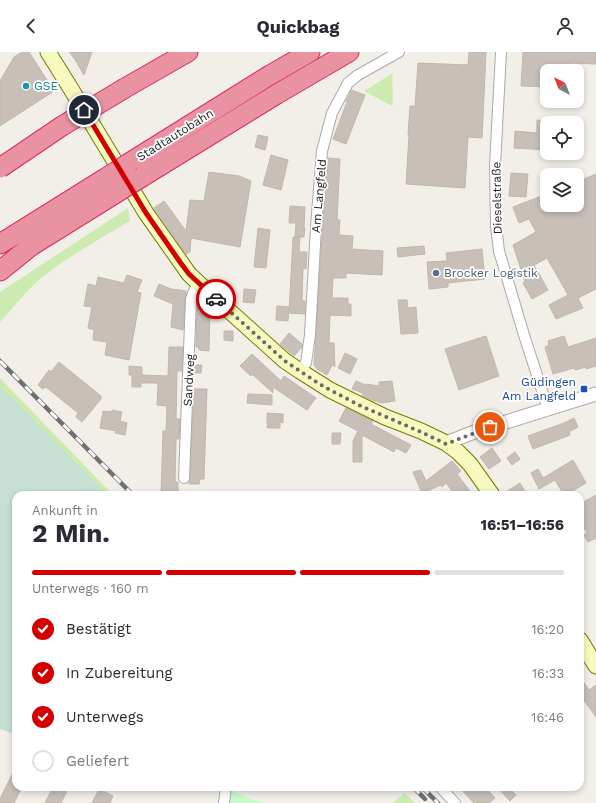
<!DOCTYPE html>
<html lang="de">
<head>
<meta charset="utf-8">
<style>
	:root { --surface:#fff; --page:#f7f7f7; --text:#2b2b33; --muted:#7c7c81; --line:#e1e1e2; --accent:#d40000 }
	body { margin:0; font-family:"Work Sans",sans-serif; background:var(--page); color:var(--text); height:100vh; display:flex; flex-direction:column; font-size:15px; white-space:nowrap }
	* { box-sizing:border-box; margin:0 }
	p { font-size:13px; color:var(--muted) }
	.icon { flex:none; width:22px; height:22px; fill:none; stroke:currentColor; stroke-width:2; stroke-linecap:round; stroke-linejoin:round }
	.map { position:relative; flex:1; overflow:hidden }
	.sheet { position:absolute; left:12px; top:439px; width:572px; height:300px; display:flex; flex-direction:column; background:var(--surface); border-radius:12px; box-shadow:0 2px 6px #0003 }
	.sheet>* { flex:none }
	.needle { width:26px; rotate:318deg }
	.buttons { position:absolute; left:540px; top:12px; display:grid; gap:8px }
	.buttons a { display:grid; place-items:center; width:44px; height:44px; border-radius:8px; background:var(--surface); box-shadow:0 2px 6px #0003; font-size:20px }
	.pin { position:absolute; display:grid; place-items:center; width:34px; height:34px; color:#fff; margin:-17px; border:2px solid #fff; border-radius:50%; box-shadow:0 1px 4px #0007 }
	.courier { position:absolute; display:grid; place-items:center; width:40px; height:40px; margin:-20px; border:3px solid #d40000; border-radius:50%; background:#fff; color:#222; box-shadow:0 1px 5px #0007 }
	.overview em { font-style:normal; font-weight:700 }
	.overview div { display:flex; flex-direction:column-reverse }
	.overview { display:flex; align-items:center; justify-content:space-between; height:68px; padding:0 20px }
	h1 { font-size:26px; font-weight:700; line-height:30px }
	.bar { display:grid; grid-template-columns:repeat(4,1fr); gap:6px 4px; align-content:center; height:48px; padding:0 20px }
	.bar i { height:5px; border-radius:3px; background:var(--line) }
	.bar .on { background:var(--accent) }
	.bar p { grid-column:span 4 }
	ol { padding:0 20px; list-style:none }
	li { display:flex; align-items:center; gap:12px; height:44px }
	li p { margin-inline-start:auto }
	li .icon { padding:4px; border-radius:50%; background:var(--accent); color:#fff; stroke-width:4 }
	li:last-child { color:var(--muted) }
	li i { width:22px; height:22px; border:2px solid var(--line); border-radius:50% }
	header { display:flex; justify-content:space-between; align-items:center; height:52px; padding:0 20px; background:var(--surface); font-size:18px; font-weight:700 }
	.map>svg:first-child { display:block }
	.grass { fill:#cdebb0 }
	.wetland { fill:#c6e0d4 }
	.park { fill:#c8facc }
	.building { fill:#c7bfb8; stroke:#c4b6ab }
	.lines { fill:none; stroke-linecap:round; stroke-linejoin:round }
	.minor-casing { stroke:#a9a9a9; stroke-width:12 }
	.tertiary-casing { stroke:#a9a9a9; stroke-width:15 }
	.secondary-casing { stroke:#707d05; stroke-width:17 }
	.motorway-casing { stroke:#dc2a67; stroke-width:21 }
	.minor { stroke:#fff; stroke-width:10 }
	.tertiary { stroke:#fff; stroke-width:13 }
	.secondary { stroke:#f7fabf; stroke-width:15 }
	.motorway { stroke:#e892a2; stroke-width:19 }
	.rail-casing { stroke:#707070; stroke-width:4.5 }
	.rail { stroke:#fff; stroke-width:3; stroke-dasharray:9; stroke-linecap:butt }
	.motorway-bridge-casing { stroke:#dc2a67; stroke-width:21; stroke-linecap:butt }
	.motorway-bridge { stroke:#e892a2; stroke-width:19 }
	.done { stroke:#6b6a68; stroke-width:4; stroke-dasharray:0 7.2 }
	.route { stroke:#d40000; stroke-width:5 }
	.culture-dot { fill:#0f9aa8; stroke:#fff; stroke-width:1.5 }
	.service-dot { fill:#5c6f8a; stroke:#fff; stroke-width:1.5 }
	.transit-dot { fill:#1a4fb4; stroke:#fff; stroke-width:1.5 }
	.labels { text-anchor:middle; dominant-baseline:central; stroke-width:3.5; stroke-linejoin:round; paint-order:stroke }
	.culture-label { font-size:12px; fill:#0d838f; stroke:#fff; text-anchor:start }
	.street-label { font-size:12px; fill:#222; stroke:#fff }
	.service-label { font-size:12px; fill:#4e5e75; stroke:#fff; text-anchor:start }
	.transit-label { font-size:12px; fill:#164399; stroke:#fff; text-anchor:end }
</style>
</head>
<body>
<header><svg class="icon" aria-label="back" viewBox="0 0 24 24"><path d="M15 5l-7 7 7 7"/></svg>Quickbag<svg class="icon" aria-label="person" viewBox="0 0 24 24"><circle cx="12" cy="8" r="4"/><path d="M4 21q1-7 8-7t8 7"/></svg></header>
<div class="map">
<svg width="596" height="751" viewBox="0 0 596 751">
	<rect width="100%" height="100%" fill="#f2efe9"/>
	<path class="grass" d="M393,21C391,32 394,43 392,54L364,39Z
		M128,156L130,169C100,187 67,205 40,227C25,240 13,256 0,270V240Z
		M0,326L113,443H74L0,357Z
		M405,741L415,751H393Z"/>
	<path class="wetland" d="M0,335L108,443H16V683L0,677Z"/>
	<path class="park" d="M231,739L263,751H230Z"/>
	<path class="building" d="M22,0H29L54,39L0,74V29L14,5Z
		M69,0H92L84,23L74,6Z
		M469,0H486L482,86L468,85L465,136L406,132L409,83H408L410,54H415L418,11L468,13Z
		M523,0H596V12L571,11V19H547V35L521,34Z
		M351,38L365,43L346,92L333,87L347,50L346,49L348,46Z
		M537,68L547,69V98L514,96L515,79L537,81Z
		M258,83L268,85L265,98L255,95Z
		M271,103L288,108L281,138L263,133Z
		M328,106L340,107L337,168H340L339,183L353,184L352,197L383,199L382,223L346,221V226H333L332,246H348V252H351V264L330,263L329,291H334L335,315L332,313L327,323L317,317L314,313L323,168Z
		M209,120L239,124L251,129L240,195L191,186L190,200L186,202L154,156L164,149L186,179L190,148L204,149Z
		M511,121L528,122L526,145L509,144Z
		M596,122V237L578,246L583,256L556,267L549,253L568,243L547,206L534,213L548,238L532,247L523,231L525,230L513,193L536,180L529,167L519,171L513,155L547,142V153H577V130Z
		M290,154L305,155L304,176H305L304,185H295L296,171H289Z
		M258,176L270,178L266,216L254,215Z
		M293,185H300L299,200H307L306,217L303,216L302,249H305V262L289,261Z
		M424,194L425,202L398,205L397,196Z
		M482,197L485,227L448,231V235L429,237L427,210L447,209L446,201Z
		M127,223L142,228L137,240L141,241L129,308L105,303L107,290L93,288L94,278L88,276L92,255L84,254L88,232L96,234L98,225L124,231Z
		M159,232L171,237L186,239L183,278L171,275L173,252L154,244Z
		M244,237L256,238L254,251L243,250Z
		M398,248H407L408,256L416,255L418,281L401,282Z
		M203,252L204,253L210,254L209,299L199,298V295H196L197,253H201Z
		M277,254L289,255L288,269L276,268Z
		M224,279H233V289L224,288Z
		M289,281L302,292V295L294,304L280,292Z
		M486,284L499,324L459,338L445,297Z
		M564,284L568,295L596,286V314L586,317V315L575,318L574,316L553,322L545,295L549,293L548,289Z
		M169,295H183L182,319H177L176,367H180L179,387H176L175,430H178V443H161L163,379H166L167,354L157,353L158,331H141V335H132V323H129V314L142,315V323L168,324Z
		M345,301L357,307L350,322L338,316Z
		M252,302L281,329L284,324L316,346L307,358L273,335V341L252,322L251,324L240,314Z
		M59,310L101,344V347L82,370L76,365L78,361L46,335L43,337L38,333L49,318L51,320Z
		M195,313H202L201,321H195Z
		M356,329L365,333V332L379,334V330L392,329L395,349L382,351L372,348L363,344V341L352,337Z
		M194,337H207L204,427H200L199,432H189L190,426Z
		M248,342L272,343V353L247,351Z
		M346,356L373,369L371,372L411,393L406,401L396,396L394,400L362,383V410H353V389L358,379L339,369Z
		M112,358L122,360L120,369L127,371L125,383L115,381L116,379L100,376L103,359L112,360Z
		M267,361L283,362V371L280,370V376H267L268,371H267Z
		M574,366L578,375L569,380L570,383L533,397L528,384L564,371Z
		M332,381H341L340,392H332Z
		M492,396L501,409L489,417L480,405Z
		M515,400L520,407L512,413L507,406Z
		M573,408L586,431L566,443H564L555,428L539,437L531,421L538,417L543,426Z
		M452,409L461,419L457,422L473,443H455L446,431L442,435L441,433L422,441L413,420L421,418L426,429Z
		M520,431L527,443H501Z
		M596,443V486L588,490L584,483L587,481L580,469V452Z
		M580,625L589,638L596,633V665L580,643Z
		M16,714V735H22L14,751H0V747Z
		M53,735H69L61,751H45Z
		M459,735H485L495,746L489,751H474Z
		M497,735H508L516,743L510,749Z
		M99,737L113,744L110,751H92Z"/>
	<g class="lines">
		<g class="minor-casing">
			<path id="minor" d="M501,0L495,114L496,174L499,199L524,283L548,357
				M300,319L306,311L310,283L316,175L322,99L332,61L348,31L358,23L399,0
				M184,426L191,247C193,240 195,236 199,232
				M440,735L455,751
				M224,751L226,735"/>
		</g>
		<g class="tertiary-casing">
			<path id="tertiary" d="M446,391L477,379L596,342"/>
		</g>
		<g class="secondary-casing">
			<path id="secondary" d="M48,0L68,32L146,161L189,222L206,238L285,309L300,319L330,338L385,365L421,379L446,391L458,400L470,412L492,443
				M580,588L596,614"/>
		</g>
		<g class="motorway-casing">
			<path id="motorway" d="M125,36L188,0
				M129,111L270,23L310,0
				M142,125L277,42L349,0
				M0,192L104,127
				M0,219L31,194L113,143"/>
		</g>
		<use href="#minor" class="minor"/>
		<use href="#tertiary" class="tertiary"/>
		<use href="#secondary" class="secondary"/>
		<use href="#motorway" class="motorway"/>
		<g class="rail-casing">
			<path id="rail" d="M0,309L133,443
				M413,735L425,747
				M422,735L438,751"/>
		</g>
		<use href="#rail" class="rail"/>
		<g class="motorway-bridge-casing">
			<path id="motorway-bridge" d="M0,116L62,74L125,36
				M104,127L129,111
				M113,143L142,125"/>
		</g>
		<use href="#motorway-bridge" class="motorway-bridge"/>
	</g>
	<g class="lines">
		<path class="done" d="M216,247L285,309L318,331L330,338L361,354L421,380L446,392L490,375"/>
		<path class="route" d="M84,58L146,161L180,210L189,222L216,247"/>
	</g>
	<circle class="culture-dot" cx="26" cy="34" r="4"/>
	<circle class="service-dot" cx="436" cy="221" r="4"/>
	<rect class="transit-dot" x="580" y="333" width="8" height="8" rx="2"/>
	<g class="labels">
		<g class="culture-label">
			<text x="34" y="34">GSE</text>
		</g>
		<g class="street-label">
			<text transform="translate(175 83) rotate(-32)">Stadtautobahn</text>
			<text transform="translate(319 144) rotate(-85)">Am Langfeld</text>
			<text transform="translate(497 146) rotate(-91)">Dieselstraße</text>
			<text transform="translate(189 328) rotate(-87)">Sandweg</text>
		</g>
		<g class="service-label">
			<text x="444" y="221">Brocker Logistik</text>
		</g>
		<g class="transit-label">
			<text x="576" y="330">Güdingen<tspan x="576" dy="14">Am Langfeld</tspan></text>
		</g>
	</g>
</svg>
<div class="buttons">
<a><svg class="needle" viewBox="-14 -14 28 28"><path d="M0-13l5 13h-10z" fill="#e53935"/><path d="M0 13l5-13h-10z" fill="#7c7c81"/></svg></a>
<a><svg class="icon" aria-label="locate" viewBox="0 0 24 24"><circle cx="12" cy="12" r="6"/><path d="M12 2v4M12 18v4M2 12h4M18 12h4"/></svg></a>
<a><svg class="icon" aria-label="layers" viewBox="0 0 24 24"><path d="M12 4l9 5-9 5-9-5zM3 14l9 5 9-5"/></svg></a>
</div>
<div class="pin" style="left:490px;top:375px;background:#ea580c"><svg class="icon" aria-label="bag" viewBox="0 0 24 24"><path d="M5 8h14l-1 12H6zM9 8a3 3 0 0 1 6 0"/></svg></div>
<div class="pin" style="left:84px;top:58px;background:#1f2937"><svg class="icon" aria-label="home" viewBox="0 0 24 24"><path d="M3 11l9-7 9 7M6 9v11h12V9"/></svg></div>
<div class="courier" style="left:216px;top:247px"><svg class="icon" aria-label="car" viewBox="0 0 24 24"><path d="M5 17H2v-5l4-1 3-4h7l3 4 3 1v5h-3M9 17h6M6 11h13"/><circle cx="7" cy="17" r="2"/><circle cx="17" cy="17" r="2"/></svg></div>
<section class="sheet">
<div class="overview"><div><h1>2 Min.</h1><p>Ankunft in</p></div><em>16:51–16:56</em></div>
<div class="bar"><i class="on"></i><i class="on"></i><i class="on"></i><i></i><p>Unterwegs · 160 m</p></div>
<ol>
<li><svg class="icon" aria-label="check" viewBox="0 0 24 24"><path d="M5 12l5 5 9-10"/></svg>Bestätigt<p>16:20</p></li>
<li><svg class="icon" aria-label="check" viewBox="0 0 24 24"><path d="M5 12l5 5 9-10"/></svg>In Zubereitung<p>16:33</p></li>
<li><svg class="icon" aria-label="check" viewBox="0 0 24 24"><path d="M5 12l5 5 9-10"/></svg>Unterwegs<p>16:46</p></li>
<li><i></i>Geliefert</li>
</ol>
</section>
</div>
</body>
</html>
